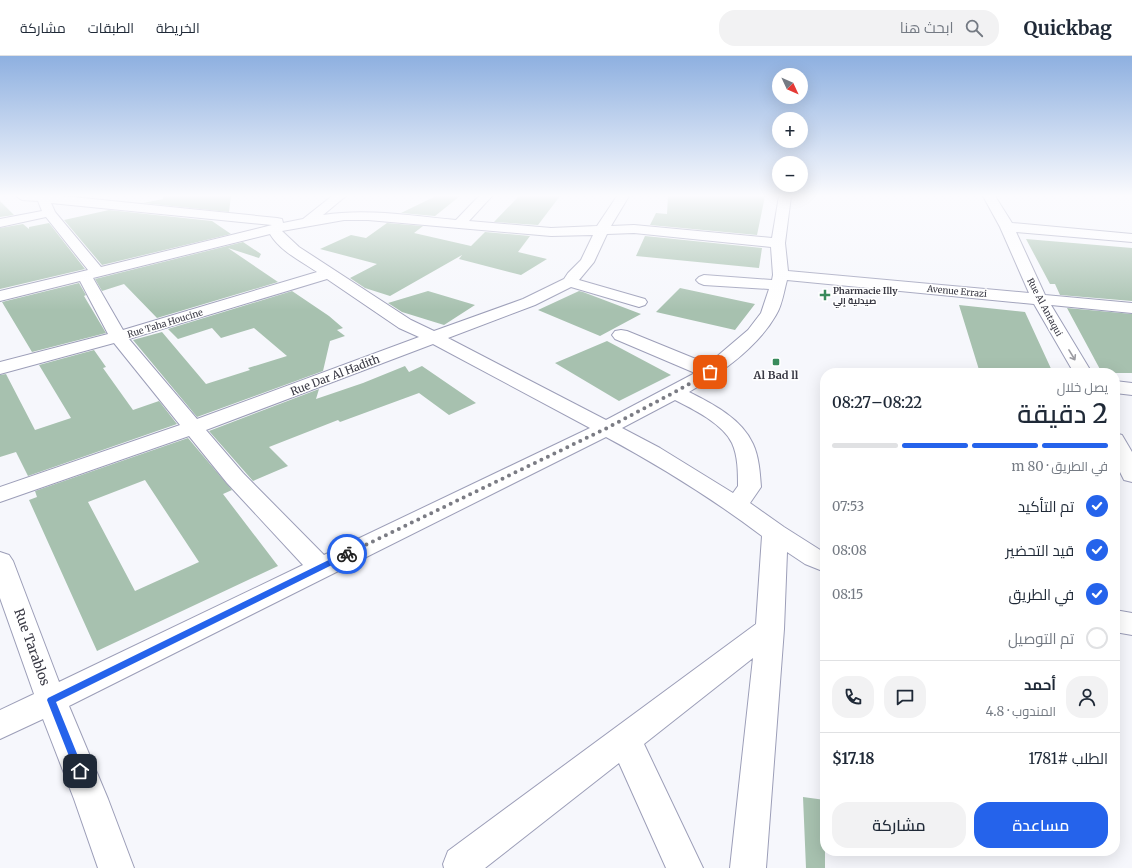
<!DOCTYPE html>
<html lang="ar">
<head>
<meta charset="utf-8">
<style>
	:root { --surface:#fff; --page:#f2f2f3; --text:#1f2937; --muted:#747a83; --line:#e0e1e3; --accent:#2563eb }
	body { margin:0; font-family:Merriweather,Cairo,serif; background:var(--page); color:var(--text); direction:rtl; height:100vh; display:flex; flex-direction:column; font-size:15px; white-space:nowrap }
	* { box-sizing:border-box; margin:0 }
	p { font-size:13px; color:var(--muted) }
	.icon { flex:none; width:22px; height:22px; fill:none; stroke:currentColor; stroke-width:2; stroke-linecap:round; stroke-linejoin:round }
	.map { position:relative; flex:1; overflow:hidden; direction:ltr }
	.sheet { position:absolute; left:820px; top:312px; width:300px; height:488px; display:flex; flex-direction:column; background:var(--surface); border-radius:16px; box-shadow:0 4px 16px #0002; direction:rtl }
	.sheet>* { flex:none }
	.needle { width:26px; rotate:134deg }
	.controls { position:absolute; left:772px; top:12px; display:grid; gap:8px }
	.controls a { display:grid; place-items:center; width:36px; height:36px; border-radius:50%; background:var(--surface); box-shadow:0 4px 16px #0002; font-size:20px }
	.pin { position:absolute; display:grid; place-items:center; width:34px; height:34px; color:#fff; margin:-17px; border-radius:8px; box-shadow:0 2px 6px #0006 }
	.courier { position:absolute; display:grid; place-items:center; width:40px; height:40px; margin:-20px; border:3px solid #2563eb; border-radius:50%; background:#fff; color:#222; box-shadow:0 1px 5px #0007 }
	.summary em { font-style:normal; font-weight:600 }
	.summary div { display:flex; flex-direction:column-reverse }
	.summary { display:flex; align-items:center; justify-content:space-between; height:68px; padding:0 12px }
	h1 { font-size:26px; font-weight:600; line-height:30px }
	.bar { display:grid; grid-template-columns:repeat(4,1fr); gap:6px 4px; align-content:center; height:48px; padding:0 12px }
	.bar i { height:5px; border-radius:3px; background:var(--line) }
	.bar .selected { background:var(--accent) }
	.bar p { grid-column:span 4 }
	.line { display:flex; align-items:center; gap:10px; padding:0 12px; border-top:1px solid var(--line) }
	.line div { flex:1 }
	.round { display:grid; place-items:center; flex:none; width:42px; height:42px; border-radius:16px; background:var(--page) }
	ol { padding:0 12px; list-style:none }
	li { display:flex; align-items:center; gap:12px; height:44px }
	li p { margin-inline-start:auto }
	li .icon { padding:4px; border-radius:50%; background:var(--accent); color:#fff; stroke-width:4 }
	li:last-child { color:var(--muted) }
	li i { width:22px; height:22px; border:2px solid var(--line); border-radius:50% }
	.primary-button { display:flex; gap:8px; margin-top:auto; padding:8px 12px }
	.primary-button a { flex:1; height:46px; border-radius:16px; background:var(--accent); color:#fff; font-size:16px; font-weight:600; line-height:46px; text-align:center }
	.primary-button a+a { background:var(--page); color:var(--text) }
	header { display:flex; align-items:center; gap:24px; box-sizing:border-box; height:56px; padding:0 20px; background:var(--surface); border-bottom:1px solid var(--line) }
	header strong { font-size:19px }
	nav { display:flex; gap:22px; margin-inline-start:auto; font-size:14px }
	.search { width:280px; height:36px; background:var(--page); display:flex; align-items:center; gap:10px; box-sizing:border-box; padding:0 14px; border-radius:16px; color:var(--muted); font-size:15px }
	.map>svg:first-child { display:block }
	.building { fill:#a7c1af; fill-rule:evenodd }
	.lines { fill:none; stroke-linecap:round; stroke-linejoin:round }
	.minor-casing { stroke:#9c9eb8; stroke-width:2 }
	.minor { fill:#fff; fill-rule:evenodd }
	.oneway { stroke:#9c9ca2 }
	.route { fill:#2563eb }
	.done { stroke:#7b7c84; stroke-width:4; stroke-dasharray:0 7.2 }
	.poi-dot { fill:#398b5c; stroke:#fff; stroke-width:1.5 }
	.labels { text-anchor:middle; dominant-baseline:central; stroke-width:3; stroke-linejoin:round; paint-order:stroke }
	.far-poi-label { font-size:9px; font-weight:bold; fill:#393944; stroke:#fff; text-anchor:start }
	.far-street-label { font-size:9px; fill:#393944; stroke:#fff }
	.street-label { font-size:11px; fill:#393944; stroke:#fff }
	.poi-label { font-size:11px; font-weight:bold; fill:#393944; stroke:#fff }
	.near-street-label { font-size:13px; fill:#393944; stroke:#fff }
</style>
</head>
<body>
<header>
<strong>Quickbag</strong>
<div class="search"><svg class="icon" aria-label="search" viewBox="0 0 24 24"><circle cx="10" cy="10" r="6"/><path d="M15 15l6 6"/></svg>ابحث هنا</div>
<nav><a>الخريطة</a><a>الطبقات</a><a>مشاركة</a></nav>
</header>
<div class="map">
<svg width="1132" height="812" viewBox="0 0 1132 812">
	<rect width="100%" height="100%" fill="#f6f7fc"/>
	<path class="building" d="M163,140H231L229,156L143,147L163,143Z
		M436,140H460L435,160L401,157Z
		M519,140H560L538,169L494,166Z
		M668,140H765L757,179L650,169L656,157L667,158Z
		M0,145L14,159L0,161Z
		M109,154L212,165L231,178L102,209L64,164Z
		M49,167L85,213L0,233V172L23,168L29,173V171Z
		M387,167L423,170L414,177L471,190L485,176L530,180L518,196L547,203L521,219L459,203L462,199L390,240L365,232L350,222L377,208L320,193L351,179L366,182Z
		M645,180L762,192L759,212L636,200Z
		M1026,183L1132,192V245L1060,239L1055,228H1050Z
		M243,186L261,198L259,202L228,192L278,226L157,262L124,228L102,235L95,223Z
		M79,227L86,239L84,240L106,277L32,296L2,246Z
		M680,232L755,248L735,274L656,256Z
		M292,235L329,260L343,272L337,274L345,280L330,285L323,315L197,361L133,284L162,276L206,328L250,314L248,312L287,300L254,272L221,282L212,272L178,283L168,273Z
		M428,235L475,249L444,269L402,256L388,247Z
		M579,235L583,236L641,258L600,280L538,254Z
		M959,249L1025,256L1053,317H980Z
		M1067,252L1132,258V317H1102Z
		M607,285L671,319L619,345L555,307Z
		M94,294L106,311L103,312L133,354L159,345L177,368L28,420L16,396L0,401V319L6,318L35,374L71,362L39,309Z
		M405,310L409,316L422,310L476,347L449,359L419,337L340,366L338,364L269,391L288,410L253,425L209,375L319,333L316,343L363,327Z
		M188,382L232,434L223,438L278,510L97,595L29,444L37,441L35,435ZM145,424L199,506L135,535L88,446Z
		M803,741L825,744V812H806Z"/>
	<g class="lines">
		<g class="minor-casing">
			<path id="minor" d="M16,140H63L277,162L282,163L283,167L303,163L332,140H346L323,159C367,152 412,160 456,164L479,140H492L469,165L551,172L597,170L617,140H629L611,170L634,169L772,182L779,140H791L785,187L788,215L1029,237L1000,171L983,140H995L1012,167L1132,178V186L1016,176L1045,239L1132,247V257L1051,249L1092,317H1074L1034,248L787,224C784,235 782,250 776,259C758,291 721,317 689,336C713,348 742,363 753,388C759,401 760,417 761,431L750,447L784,471L825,497V516L805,508L787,496L784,573L766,812H730L753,602L644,688L703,812H666L619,707L485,812H444L443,808L448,795L756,568L762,480C713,443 660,410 606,381L69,650L108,743L134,812H98L74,743L43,663L0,683V654L34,638L0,542V496L9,499L13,505L59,626L303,509L227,427L189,380L0,446V431L180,369L114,287L0,318V306L108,278L80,225L0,245V235L88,214L46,161L0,171V163L42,155L38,145L22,144ZM51,147L272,169L101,211L55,156ZM344,164H368L551,180L593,179L581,204L568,217L564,223L523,243L434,275L411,264L299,191L282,175ZM634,177L771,191L773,219L772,224L704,219L699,221L696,224L699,227L704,229L769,233L761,257L748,274L708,308L627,275L621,274L615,275L612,279L615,283L695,317L606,364L448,282L535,249L571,231L639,251L645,249L647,246L645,243L579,224L594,206L607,178ZM270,178C280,195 301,205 317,216L123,274L93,222ZM327,223L399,272L419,281L197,363L129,283ZM433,288L590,372L324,499L243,417L206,374ZM675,344C693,353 723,368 732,387C738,400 738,416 738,430L733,437L660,392L622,372Z
				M1115,325L1132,327V339L1115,337Z
				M1115,377L1122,379L1132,396V426L1124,424L1115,406Z
				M1115,554L1132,557V579L1115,576Z"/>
		</g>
		<use href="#minor" class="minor"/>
	</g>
	<defs><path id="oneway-shaft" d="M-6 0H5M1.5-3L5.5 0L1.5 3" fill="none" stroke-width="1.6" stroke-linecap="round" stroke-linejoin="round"/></defs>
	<use class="oneway" href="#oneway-shaft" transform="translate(1072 299) rotate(59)"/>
	<linearGradient id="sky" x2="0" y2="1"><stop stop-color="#8eb0e0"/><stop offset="0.55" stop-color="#fbfbfe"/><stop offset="1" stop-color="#fbfbfe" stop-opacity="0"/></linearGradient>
	<rect width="1132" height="254" fill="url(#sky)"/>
	<path class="route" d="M347,495L351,498L350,500L56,646L84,715L83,718L80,720L76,718L47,644L48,642Z"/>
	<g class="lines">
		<path class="done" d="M347,498L607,372L675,336L710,316"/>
	</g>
	<g class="poi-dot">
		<path d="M823 233h4v4h4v4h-4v4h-4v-4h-4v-4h4z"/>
		<rect x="772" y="302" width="8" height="8" rx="2"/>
	</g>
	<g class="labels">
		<g class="far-poi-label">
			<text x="833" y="234">Pharmacie Illy<tspan x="833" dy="10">صيدلية إلي</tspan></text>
		</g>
		<g class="far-street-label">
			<text transform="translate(957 235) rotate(5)">Avenue Errazi</text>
			<text transform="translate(1045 251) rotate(62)">Rue Al Antaqui</text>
			<text transform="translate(165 267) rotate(-17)">Rue Taha Houcine</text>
		</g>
		<g class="street-label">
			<text transform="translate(335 319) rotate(-21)">Rue Dar Al Hadith</text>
		</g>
		<g class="poi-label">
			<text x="776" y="319">Al Bad ll</text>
		</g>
		<g class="near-street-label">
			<text transform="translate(32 591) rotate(70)">Rue Tarablos</text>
		</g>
	</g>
</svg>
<div class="controls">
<a><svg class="needle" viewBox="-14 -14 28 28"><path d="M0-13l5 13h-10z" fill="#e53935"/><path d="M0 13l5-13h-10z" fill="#747a83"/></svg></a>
<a>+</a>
<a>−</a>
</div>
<div class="pin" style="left:710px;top:316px;background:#ea580c"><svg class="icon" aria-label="bag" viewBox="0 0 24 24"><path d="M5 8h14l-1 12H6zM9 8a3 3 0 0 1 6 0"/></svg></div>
<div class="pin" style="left:80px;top:715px;background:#1f2937"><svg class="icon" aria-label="home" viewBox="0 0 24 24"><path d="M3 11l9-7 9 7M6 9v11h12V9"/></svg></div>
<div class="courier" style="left:347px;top:498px"><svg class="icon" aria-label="bike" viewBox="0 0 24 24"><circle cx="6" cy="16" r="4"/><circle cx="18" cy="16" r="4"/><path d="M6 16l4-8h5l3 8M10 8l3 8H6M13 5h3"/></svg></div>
<section class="sheet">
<div class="summary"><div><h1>2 دقيقة</h1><p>يصل خلال</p></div><em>08:22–08:27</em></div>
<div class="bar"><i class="selected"></i><i class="selected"></i><i class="selected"></i><i></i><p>في الطريق · 80 m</p></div>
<ol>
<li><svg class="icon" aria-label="check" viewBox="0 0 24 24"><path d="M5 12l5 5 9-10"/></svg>تم التأكيد<p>07:53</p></li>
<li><svg class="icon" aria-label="check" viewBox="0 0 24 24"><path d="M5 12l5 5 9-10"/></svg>قيد التحضير<p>08:08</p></li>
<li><svg class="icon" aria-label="check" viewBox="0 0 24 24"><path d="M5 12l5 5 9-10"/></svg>في الطريق<p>08:15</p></li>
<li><i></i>تم التوصيل</li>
</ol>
<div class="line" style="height:72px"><a class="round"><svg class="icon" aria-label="person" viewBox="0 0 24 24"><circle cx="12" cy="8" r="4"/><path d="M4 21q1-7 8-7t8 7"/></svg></a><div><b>أحمد</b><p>المندوب · 4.8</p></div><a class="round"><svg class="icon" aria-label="chat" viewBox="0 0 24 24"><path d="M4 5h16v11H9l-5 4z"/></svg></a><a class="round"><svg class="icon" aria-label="phone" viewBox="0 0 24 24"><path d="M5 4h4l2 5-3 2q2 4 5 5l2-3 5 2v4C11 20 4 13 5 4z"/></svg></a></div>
<div class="line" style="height:52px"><div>الطلب #1781</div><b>$17.18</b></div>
<div class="primary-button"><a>مساعدة</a><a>مشاركة</a></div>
</section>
</div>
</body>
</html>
